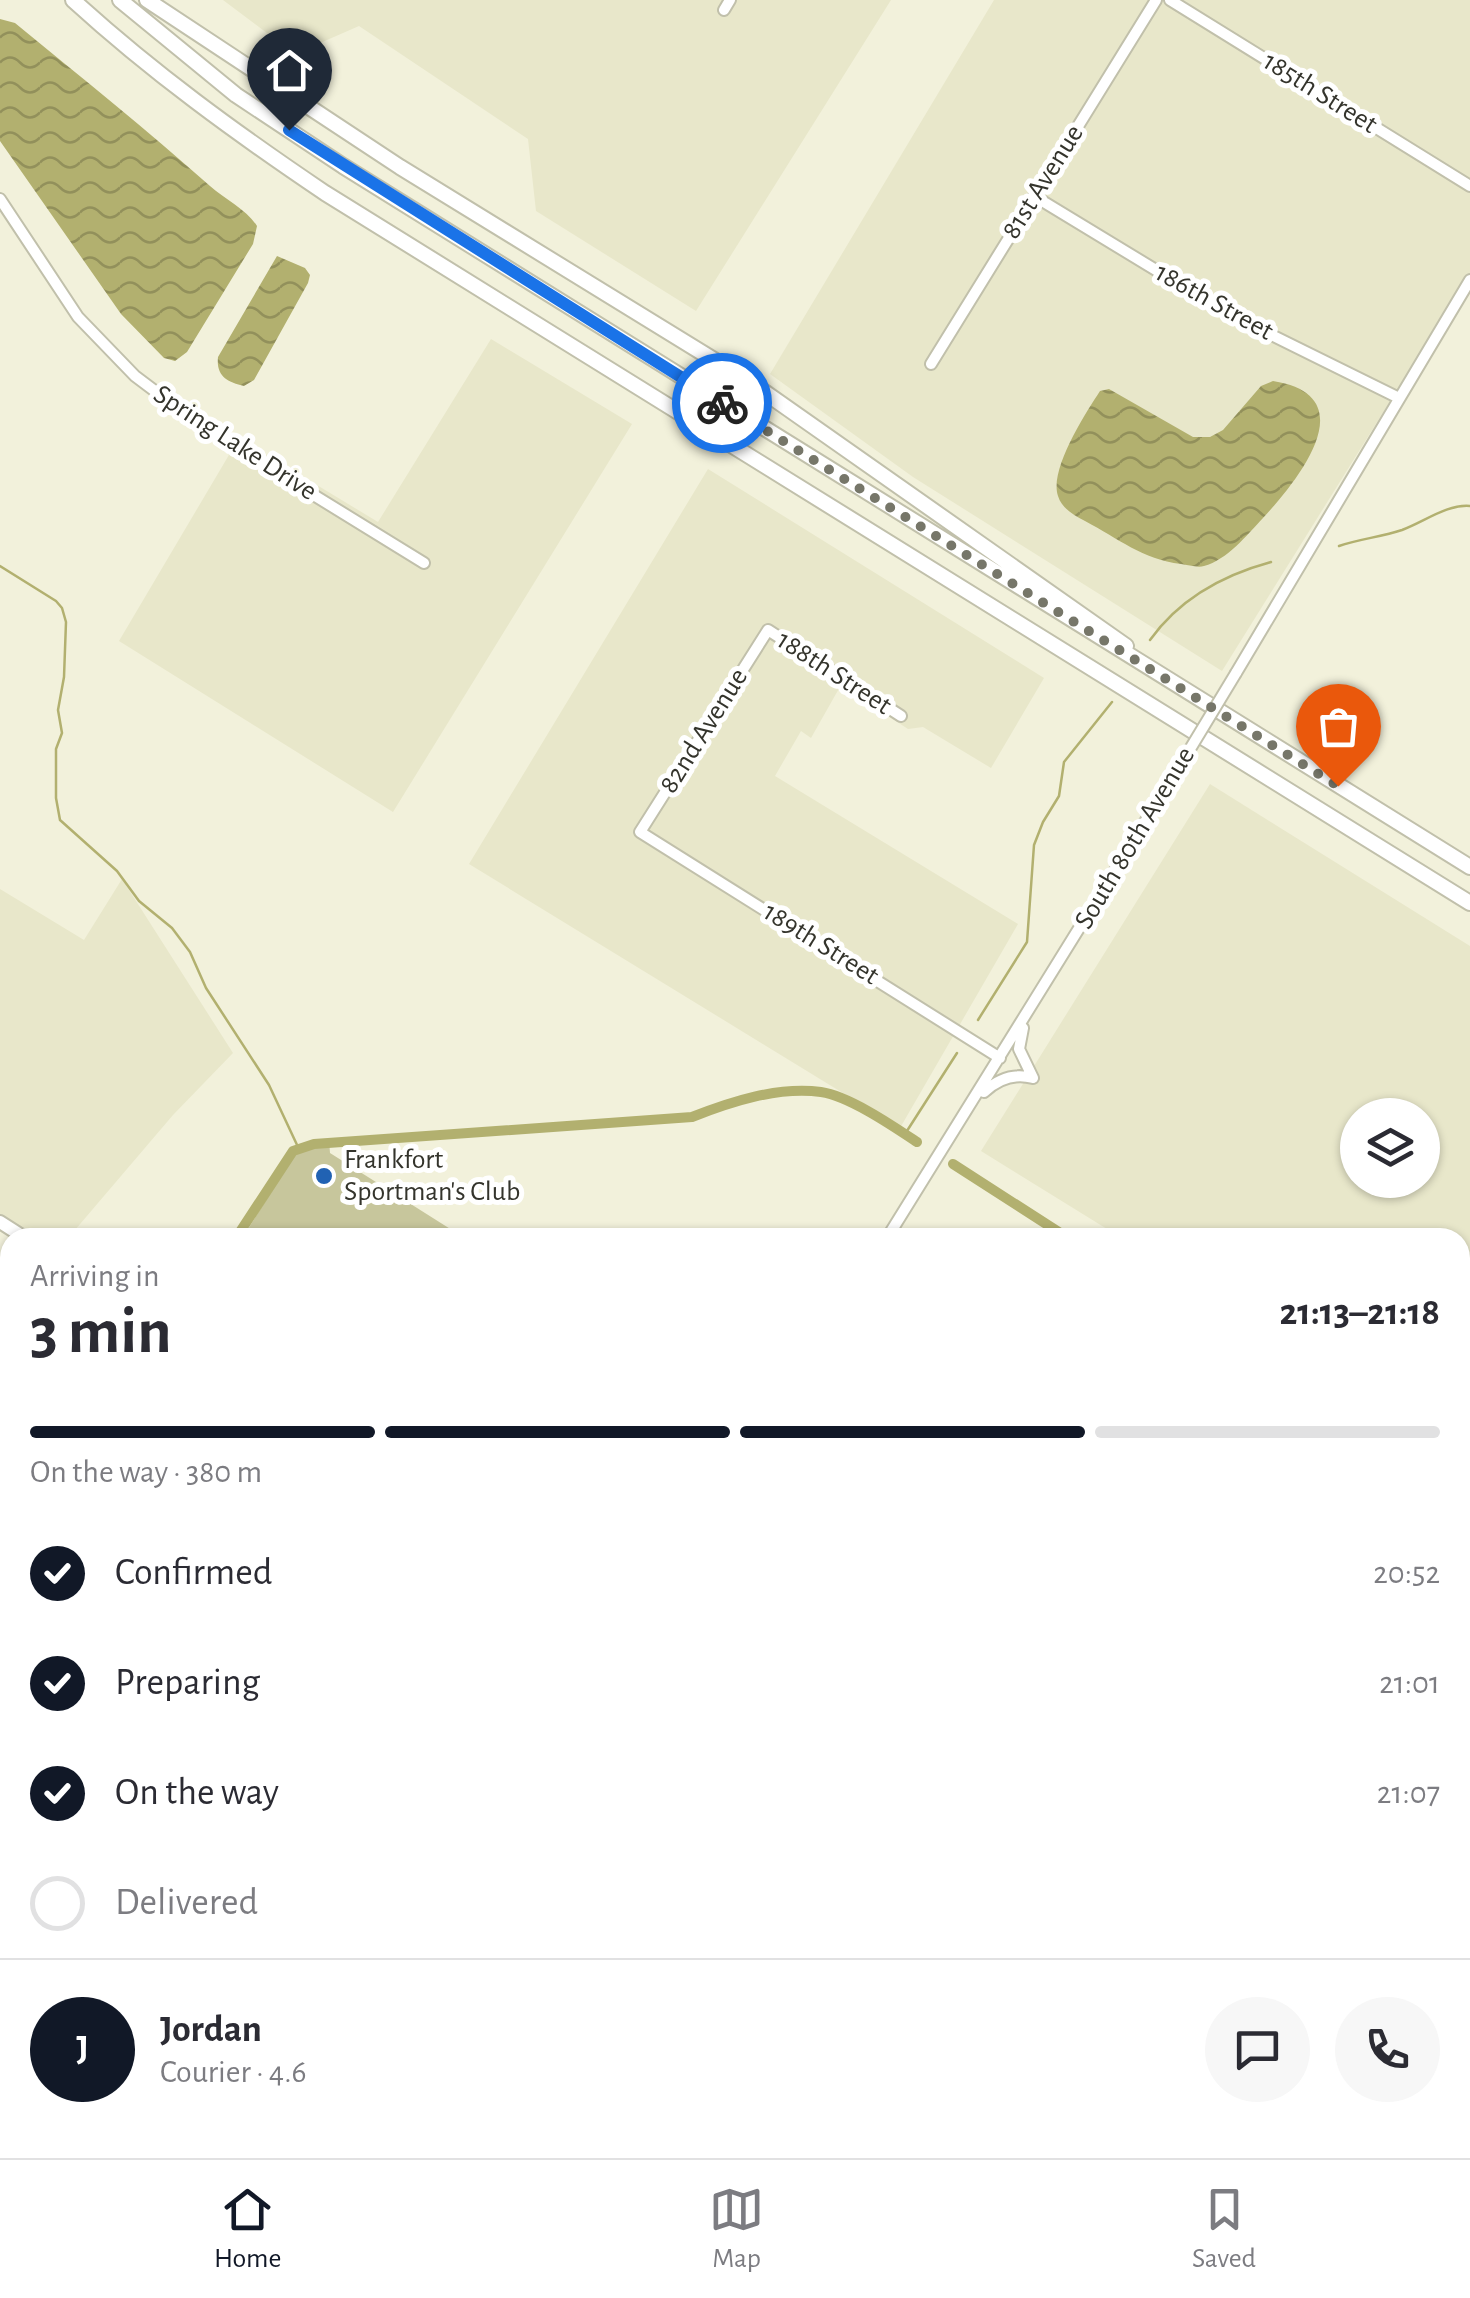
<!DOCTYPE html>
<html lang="en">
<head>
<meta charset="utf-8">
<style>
	:root { --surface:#fff; --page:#f7f7f7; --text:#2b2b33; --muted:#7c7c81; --line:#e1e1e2; --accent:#111827 }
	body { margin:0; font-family:"Alegreya Sans",sans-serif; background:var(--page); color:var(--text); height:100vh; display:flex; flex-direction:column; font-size:38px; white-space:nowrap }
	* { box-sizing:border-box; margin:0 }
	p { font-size:32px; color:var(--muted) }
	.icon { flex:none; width:55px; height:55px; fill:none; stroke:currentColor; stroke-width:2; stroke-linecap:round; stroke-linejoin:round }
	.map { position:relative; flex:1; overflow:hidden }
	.drawer { position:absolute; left:0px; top:1228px; width:1470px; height:932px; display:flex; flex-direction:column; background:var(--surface); border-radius:30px 30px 0 0; box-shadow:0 2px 8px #0004 }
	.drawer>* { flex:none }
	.buttons { position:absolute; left:1340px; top:1098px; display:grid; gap:20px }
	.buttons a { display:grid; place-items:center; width:100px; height:100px; border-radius:50%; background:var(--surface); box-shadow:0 2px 8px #0004; font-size:50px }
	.pin { position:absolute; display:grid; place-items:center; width:85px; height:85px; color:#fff; margin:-102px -42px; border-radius:50% 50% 50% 0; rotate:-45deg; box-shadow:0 0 10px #0007 }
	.pin .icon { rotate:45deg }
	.courier { position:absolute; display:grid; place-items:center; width:100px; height:100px; margin:-50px; border:8px solid #1a73e8; border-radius:50%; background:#fff; color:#222; box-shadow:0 2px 12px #0007 }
	.head em { font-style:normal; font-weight:700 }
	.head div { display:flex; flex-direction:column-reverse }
	.head { display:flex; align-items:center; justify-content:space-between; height:170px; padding:0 30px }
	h1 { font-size:65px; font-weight:700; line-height:75px }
	.bar { display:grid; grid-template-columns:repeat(4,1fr); gap:15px 10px; align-content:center; height:120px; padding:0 30px }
	.bar i { height:12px; border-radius:8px; background:var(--line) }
	.bar .on { background:var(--accent) }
	.bar p { grid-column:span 4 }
	.line { display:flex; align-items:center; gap:25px; padding:0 30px; border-top:2px solid var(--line) }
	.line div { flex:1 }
	.round { display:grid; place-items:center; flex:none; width:105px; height:105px; border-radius:52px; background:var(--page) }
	ol { padding:0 30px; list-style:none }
	li { display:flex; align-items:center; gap:30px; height:110px }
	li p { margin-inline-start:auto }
	li .icon { padding:10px; border-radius:50%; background:var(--accent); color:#fff; stroke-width:4 }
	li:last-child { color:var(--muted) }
	li i { width:55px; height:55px; border:5px solid var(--line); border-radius:50% }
	.tabs { display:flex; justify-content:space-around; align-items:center; height:140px; border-top:2px solid var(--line); background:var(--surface); font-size:28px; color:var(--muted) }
	.tabs a { display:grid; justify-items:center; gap:5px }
	.tabs .on { color:var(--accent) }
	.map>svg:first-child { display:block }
	.built { fill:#e8e7ca; fill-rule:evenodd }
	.park { fill:#c7c69c }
	.water { fill:url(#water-waves) }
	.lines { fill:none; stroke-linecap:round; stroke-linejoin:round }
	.stream { stroke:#b2b06f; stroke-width:2.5 }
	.canal { stroke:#b2b06f; stroke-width:10 }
	.minor-casing { stroke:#c1c0ab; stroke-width:14 }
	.major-casing { stroke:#c1c0ab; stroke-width:16 }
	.highway-casing { stroke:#c1c0ab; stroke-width:18 }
	.minor { stroke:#fff; stroke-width:10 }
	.major { stroke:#fff; stroke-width:12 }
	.highway { stroke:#fff; stroke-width:14 }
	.minor-bridge-casing { stroke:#c1c0ab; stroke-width:14; stroke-linecap:butt }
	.minor-bridge { stroke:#fff; stroke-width:10 }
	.done { stroke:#767669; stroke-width:10; stroke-dasharray:0 18 }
	.route { stroke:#1a73e8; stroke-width:12 }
	.poi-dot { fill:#2162b3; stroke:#fff; stroke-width:4 }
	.labels { text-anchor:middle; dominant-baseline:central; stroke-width:10; stroke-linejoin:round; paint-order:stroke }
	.street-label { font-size:28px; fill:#34342c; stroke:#fff }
	.poi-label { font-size:28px; fill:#34342c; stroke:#fff; text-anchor:start }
</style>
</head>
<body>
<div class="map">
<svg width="1470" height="2158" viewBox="0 0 1470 2158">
	<defs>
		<pattern id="water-waves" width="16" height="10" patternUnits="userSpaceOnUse" patternTransform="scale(2.5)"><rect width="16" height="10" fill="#b2b06f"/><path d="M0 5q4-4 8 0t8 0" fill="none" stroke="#92905b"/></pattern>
	</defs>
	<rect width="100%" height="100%" fill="#f2f1db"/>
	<path class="built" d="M223,0H891L696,311L536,211L528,139L359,26L295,54Z
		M994,0H1164L1470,189V273L1222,671L913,477L770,374Z
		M1174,0H1470V183Z
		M491,339L632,424L393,812L119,641L239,438L378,522Z
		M708,469L1044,678L991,768L923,727L908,729L841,685L811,738L801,731L775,776L1018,924L900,1128L469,864Z
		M1210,784L1470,946V1327L1460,1343V1238L1120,1237L981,1151ZM1358,1115H1422V1180H1358Z
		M122,879L233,1053L173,1115L69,1237H20L0,1225V889L84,940Z"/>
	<path class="park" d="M329,1140L330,1153L463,1237H243L295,1154L311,1142Z"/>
	<path class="water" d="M0,19L15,23C81,77 147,130 210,186C225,199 247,210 257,226L253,244L187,352L175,361L164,358L121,314L0,141Z
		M277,256L305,268L310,275L308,283L254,380L244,386C227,382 216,376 218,357Z
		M1273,381C1367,396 1297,481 1263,518C1247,535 1227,560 1204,566C1198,568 1188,565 1181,564C1142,559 1119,539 1085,521C1074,515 1062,509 1058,496C1049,470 1085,414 1100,391L1109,389L1193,437H1210L1223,430L1261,386Z
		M1460,1489L1470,1494V1598L1460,1608Z
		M1294,2150H1357L1345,2158H1287Z"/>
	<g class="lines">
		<path class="stream" d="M1339,546C1359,539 1381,537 1402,530C1424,522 1447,504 1470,506
			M0,566L56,601L62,608L66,622L64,677L58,710L62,733L56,749V798L60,820L117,871L139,901L172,928L190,952L206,988L269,1085L298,1147
			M1150,640C1180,598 1223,575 1271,562
			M978,1020L1027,942L1034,845L1043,822L1059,796L1064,762L1112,702
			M905,1134L957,1053"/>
		<path class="canal" d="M953,1164L1068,1238
			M236,1238L293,1151L314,1144L692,1117C730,1102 778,1086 821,1092C849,1096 893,1126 917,1142
			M1460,1467L1470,1468"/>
		<g class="minor-casing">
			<path id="minor" d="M1170,0L1470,186
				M724,10L730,0
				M1034,196L1225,312L1399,398
				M0,199L78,317L135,376L200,425L424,563
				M931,364L1156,0
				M1236,673L1470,280
				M901,716L768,630L640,832L1000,1058
				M1023,1028L1019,1049L1033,1078
				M984,1092C998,1079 1015,1073 1033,1078
				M887,1238L1184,759
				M0,1572L10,1568
				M0,1869L10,1875
				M0,1953L10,1954
				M557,2150L570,2158
				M726,2150L747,2158
				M886,2150L899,2158
				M317,2158L322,2150
				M415,2158L417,2150
				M615,2158L675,2150
				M840,2158L845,2150
				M1220,2158L1222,2150"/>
		</g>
		<g class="major-casing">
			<path id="major" d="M0,1222L25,1238
				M1460,2128L1470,2134"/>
		</g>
		<g class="highway-casing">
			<path id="highway" d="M73,0C152,72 236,133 325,193L1470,903
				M120,0L236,95L343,166L1470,867
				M147,0L400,167L753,384L1126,646"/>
		</g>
		<use href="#minor" class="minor"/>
		<use href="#major" class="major"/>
		<use href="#highway" class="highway"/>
		<g class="minor-bridge-casing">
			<path id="minor-bridge" d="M1184,759L1236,673"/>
		</g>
		<use href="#minor-bridge" class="minor-bridge"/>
	</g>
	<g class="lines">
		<path class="done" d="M722,403L1338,786"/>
		<path class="route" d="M289,130L722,403"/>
	</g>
	<circle class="poi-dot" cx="324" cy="1176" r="10"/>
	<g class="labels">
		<g class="street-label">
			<text transform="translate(1320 93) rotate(32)">185th Street</text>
			<text transform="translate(1043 182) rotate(-58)">81st Avenue</text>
			<text transform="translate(1214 302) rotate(29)">186th Street</text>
			<text transform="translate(235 443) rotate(33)">Spring Lake Drive</text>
			<text transform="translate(834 673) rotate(33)">188th Street</text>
			<text transform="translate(704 731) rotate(-58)">82nd Avenue</text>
			<text transform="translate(1135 838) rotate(-59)">South 80th Avenue</text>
			<text transform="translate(821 944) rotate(32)">189th Street</text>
		</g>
		<g class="poi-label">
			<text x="344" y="1160">Frankfort<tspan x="344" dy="32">Sportman's Club</tspan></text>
		</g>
	</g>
</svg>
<div class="buttons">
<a><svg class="icon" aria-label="layers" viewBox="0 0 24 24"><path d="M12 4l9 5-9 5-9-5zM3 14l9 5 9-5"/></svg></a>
</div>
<div class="pin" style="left:1338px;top:786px;background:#ea580c"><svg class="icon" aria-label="bag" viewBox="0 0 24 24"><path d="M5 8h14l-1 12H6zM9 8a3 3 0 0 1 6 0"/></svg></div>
<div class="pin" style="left:289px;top:130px;background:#1f2937"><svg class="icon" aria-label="home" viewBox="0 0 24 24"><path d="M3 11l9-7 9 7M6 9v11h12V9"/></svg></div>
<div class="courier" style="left:722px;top:403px"><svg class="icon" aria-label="bike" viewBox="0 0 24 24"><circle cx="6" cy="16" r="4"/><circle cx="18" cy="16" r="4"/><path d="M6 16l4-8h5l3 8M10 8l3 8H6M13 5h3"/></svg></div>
<section class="drawer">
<div class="head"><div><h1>3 min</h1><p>Arriving in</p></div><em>21:13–21:18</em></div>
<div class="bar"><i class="on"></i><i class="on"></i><i class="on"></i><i></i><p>On the way · 380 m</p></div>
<ol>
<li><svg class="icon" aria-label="check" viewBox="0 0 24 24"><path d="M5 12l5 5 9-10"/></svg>Confirmed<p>20:52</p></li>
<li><svg class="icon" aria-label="check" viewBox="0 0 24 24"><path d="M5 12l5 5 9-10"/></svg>Preparing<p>21:01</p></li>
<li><svg class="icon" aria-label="check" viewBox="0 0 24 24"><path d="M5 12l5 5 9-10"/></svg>On the way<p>21:07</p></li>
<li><i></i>Delivered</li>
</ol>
<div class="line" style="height:180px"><b class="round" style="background:var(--accent);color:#fff">J</b><div><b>Jordan</b><p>Courier · 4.6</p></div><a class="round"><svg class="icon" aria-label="chat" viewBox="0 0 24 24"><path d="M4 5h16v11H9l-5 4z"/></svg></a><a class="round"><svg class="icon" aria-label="phone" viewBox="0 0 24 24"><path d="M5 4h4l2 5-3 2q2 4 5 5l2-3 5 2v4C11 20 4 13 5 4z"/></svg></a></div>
</section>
</div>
<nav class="tabs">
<a class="on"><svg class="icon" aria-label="home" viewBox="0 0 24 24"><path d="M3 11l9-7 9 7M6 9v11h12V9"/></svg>Home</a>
<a><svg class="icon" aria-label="map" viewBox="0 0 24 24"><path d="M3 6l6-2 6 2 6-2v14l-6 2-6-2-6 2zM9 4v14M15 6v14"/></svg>Map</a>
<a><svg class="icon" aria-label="saved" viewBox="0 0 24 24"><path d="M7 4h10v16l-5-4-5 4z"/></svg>Saved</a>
</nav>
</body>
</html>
